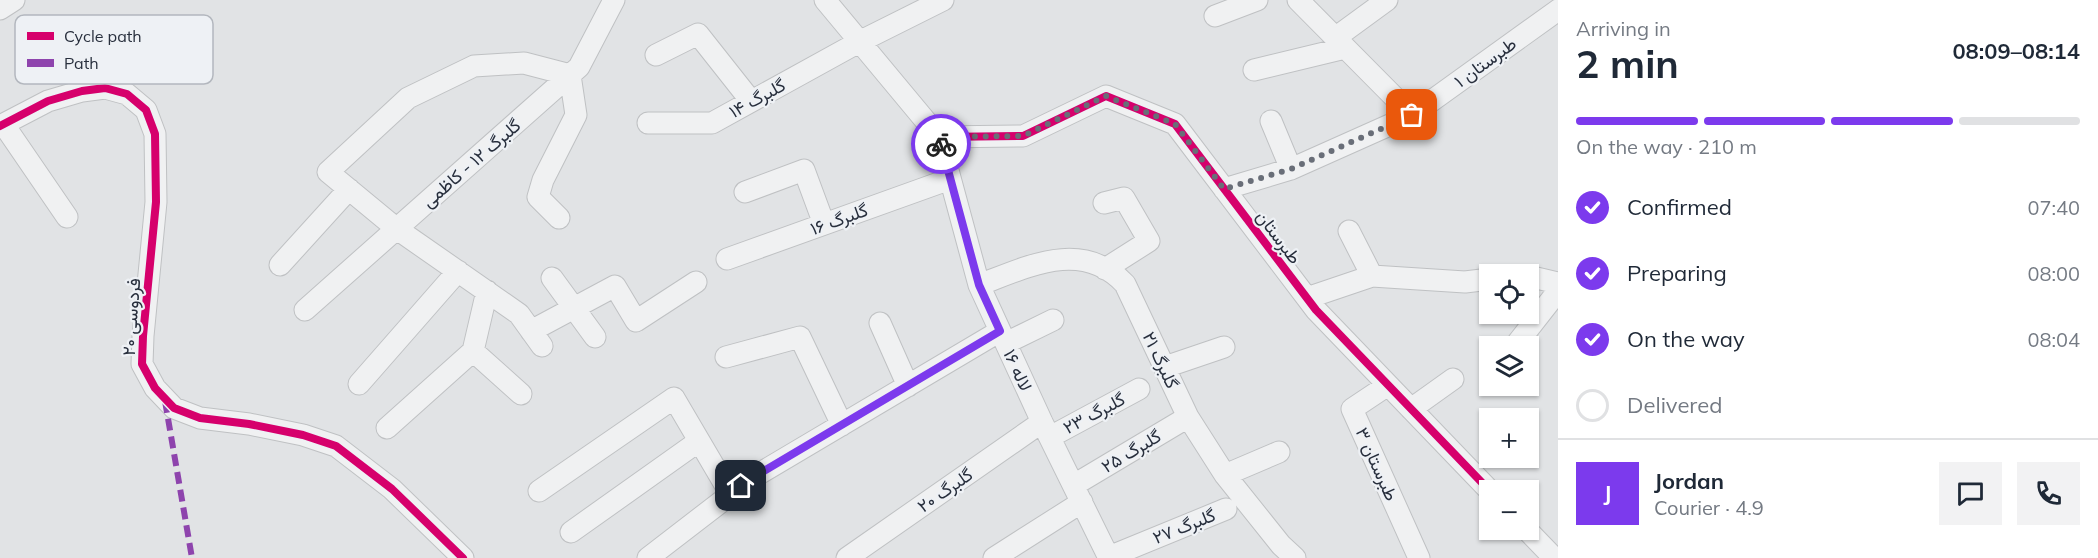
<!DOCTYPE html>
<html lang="en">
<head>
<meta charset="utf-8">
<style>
	:root { --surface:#fff; --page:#f2f2f3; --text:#1f2937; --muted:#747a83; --line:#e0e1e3; --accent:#7c3aed }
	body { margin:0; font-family:Mulish,Vazirmatn,sans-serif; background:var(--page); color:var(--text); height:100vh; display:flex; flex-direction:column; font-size:22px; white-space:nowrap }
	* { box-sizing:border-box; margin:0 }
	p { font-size:20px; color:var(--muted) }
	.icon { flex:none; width:33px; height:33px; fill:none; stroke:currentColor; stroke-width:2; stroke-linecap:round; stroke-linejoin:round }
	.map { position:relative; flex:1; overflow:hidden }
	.side { display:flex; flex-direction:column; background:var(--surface); width:540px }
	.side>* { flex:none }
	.tools { position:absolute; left:1479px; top:264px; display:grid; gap:12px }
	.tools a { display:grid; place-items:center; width:60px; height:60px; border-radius:0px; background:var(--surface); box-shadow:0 2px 4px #0004; font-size:30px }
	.pin { position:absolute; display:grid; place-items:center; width:51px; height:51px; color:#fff; margin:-26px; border-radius:12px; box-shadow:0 3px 9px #0006 }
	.courier { position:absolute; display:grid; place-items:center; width:60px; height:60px; margin:-30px; border:4px solid #7c3aed; border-radius:50%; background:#fff; color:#222; box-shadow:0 2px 8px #0007 }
	.head em { font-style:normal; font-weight:700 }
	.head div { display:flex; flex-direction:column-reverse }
	.head { display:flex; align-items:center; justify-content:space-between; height:102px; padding:0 18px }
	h1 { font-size:39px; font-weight:700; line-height:45px }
	.bar { display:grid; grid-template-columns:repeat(4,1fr); gap:9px 6px; align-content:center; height:72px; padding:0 18px }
	.bar i { height:8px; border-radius:4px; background:var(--line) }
	.bar .selected { background:var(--accent) }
	.bar p { grid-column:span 4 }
	.line { display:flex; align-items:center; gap:15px; padding:0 18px; border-top:2px solid var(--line) }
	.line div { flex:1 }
	.round { display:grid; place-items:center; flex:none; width:63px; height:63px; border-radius:0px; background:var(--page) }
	ol { padding:0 18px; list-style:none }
	li { display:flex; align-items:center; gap:18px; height:66px }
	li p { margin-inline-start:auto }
	li .icon { padding:6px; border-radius:50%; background:var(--accent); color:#fff; stroke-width:4 }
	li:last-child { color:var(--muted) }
	li i { width:33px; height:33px; border:3px solid var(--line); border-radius:50% }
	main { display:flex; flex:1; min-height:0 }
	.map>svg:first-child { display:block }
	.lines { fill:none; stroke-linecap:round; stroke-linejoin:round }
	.minor-casing { stroke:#bfc1c3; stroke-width:23 }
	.minor { stroke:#f0f1f2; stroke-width:21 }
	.quiet { stroke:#8e44ad; stroke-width:6; stroke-dasharray:12 6; stroke-linecap:butt }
	.cycleway-casing { stroke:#eef1f5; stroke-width:11 }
	.cycleway { stroke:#d6006c; stroke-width:8 }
	.done { stroke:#696e78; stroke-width:6; stroke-dasharray:0 10.8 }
	.route { stroke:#7c3aed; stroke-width:8 }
	.labels { text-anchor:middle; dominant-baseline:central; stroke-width:4.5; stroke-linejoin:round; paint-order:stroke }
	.street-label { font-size:18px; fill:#282f3d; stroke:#eef1f5 }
	.key { fill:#eef1f5; stroke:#b3b7be; stroke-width:1.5 }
	.key-label { font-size:16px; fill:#282f3d }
</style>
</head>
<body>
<main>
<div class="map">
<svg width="1558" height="558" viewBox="0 0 1558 558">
	<rect width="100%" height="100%" fill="#e1e3e5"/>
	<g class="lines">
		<g class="minor-casing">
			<path id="minor" d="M825,0L939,137L979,285L1042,422L1109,558
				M1298,0L1412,115L1558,10
				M0,9L14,0
				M1215,16L1257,0
				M1335,38L1387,0
				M656,55L698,34L751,101
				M1254,70L1345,48
				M1271,121L1291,169
				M648,123H712L859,42L943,0
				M4,125L67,217
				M0,126L48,101L82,91L105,88L127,94L146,110L155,134L156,202L143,336L142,364L155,388L174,408L200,418L249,424L303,435L336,446L392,489L463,558
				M939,137L1023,136L1106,96L1175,124L1316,310L1490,491
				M1224,189L1291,169L1412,115
				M745,192L804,170L824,224
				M1104,203L1124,198L1149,241L1105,269
				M1349,231L1372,276
				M727,259L950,179
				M280,265L349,189
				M1528,276L1558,283
				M552,278L595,337
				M979,285C1027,267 1082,238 1125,284L1188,417L1225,475L1281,545L1295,558
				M1307,298L1372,276L1465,282L1490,279
				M305,310L579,67L614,0
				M880,323L908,386
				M531,331L615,286L636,321L696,282
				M1006,343L1053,320
				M542,346L519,314L397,229L328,172L408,98L474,66L524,63L570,75L576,115L543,180L538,197L559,218
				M1515,346L1558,291
				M473,351L521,394
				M726,357L800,337L842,425
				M1165,367L1224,347
				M359,384L458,271
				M1388,385L1352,409L1419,558
				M1411,409L1453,379
				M387,428L473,351L487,291
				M1050,437L1139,389
				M1225,475L1279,452
				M1074,485L1188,417
				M539,491L674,398L731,495
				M1527,530L1554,558
				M571,532L699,441
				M1109,557L1226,509
				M648,558L752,478L1000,331
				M847,558L1042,422
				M994,558L1082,502"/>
		</g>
		<use href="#minor" class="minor"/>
		<path class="quiet" d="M165,401L192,558"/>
		<g class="cycleway-casing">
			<path id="cycleway" d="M0,126L48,101L82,91L105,88L127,94L146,110L155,134L156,202L143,336L142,364L155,388L174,408L200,418L249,424L303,435L336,446L392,489L463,558
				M939,137L1023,136L1106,96L1175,124L1316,310L1490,491"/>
		</g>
		<use href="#cycleway" class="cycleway"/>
	</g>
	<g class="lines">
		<path class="done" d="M941,144L939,137L1023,136L1106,96L1175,124L1224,189L1291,169L1412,115"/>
		<path class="route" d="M741,486L752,478L1000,331L979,285L941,144"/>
	</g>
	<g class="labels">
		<g class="street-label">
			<text transform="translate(1485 62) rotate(-36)">طبرستان ۱</text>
			<text transform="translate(757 98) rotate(-29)">گلبرگ ۱۴</text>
			<text transform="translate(471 163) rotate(-41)">گلبرگ ۱۲ - کاظمی</text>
			<text transform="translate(839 219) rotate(-20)">گلبرگ ۱۶</text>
			<text transform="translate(1279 237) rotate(53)">طبرستان</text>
			<text transform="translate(131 317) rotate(-86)">فردوسی ۲۰</text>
			<text transform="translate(1161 360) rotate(65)">گلبرگ ۲۱</text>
			<text transform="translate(1018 370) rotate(65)">لاله ۱۶</text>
			<text transform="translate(1094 413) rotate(-28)">گلبرگ ۲۳</text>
			<text transform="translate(1131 451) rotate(-31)">گلبرگ ۲۵</text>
			<text transform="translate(1377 464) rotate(66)">طبرستان ۳</text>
			<text transform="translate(945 490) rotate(-35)">گلبرگ ۲۰</text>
			<text transform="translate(1184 526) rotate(-22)">گلبرگ ۲۷</text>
		</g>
	</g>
	<rect x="15" y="15" width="198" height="69" rx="9" class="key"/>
	<rect x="27" y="32" width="27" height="8" fill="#d6006c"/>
	<rect x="27" y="59" width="27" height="8" fill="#8e44ad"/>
	<g class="key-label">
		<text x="64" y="42">Cycle path</text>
		<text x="64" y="69">Path</text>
	</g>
</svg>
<div class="tools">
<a><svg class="icon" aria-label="locate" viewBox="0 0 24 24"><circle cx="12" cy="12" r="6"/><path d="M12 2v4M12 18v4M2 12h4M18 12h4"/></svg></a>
<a><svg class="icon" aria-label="layers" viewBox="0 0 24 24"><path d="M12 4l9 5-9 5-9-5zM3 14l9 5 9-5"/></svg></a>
<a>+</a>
<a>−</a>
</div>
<div class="pin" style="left:1412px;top:115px;background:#ea580c"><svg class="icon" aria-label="bag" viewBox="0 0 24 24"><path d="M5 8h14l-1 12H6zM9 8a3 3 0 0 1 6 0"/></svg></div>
<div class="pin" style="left:741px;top:486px;background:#1f2937"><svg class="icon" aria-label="home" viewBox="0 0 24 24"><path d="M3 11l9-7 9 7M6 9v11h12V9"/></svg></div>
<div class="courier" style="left:941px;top:144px"><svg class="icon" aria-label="bike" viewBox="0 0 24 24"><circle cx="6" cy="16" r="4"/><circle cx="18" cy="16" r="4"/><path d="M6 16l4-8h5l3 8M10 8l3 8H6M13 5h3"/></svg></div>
</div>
<section class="side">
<div class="head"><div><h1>2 min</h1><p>Arriving in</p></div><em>08:09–08:14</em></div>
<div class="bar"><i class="selected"></i><i class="selected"></i><i class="selected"></i><i></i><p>On the way · 210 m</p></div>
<ol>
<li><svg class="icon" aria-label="check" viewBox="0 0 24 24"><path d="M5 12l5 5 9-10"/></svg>Confirmed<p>07:40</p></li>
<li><svg class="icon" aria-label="check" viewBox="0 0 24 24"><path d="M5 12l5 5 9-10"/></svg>Preparing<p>08:00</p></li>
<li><svg class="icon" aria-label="check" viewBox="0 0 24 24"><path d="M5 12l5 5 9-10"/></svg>On the way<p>08:04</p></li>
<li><i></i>Delivered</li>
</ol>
<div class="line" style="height:108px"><b class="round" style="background:var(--accent);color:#fff">J</b><div><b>Jordan</b><p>Courier · 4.9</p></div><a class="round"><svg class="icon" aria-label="chat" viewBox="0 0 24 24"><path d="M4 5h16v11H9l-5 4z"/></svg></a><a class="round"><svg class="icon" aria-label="phone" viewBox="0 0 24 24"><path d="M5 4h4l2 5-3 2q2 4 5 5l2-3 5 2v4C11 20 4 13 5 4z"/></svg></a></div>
</section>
</main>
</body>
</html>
